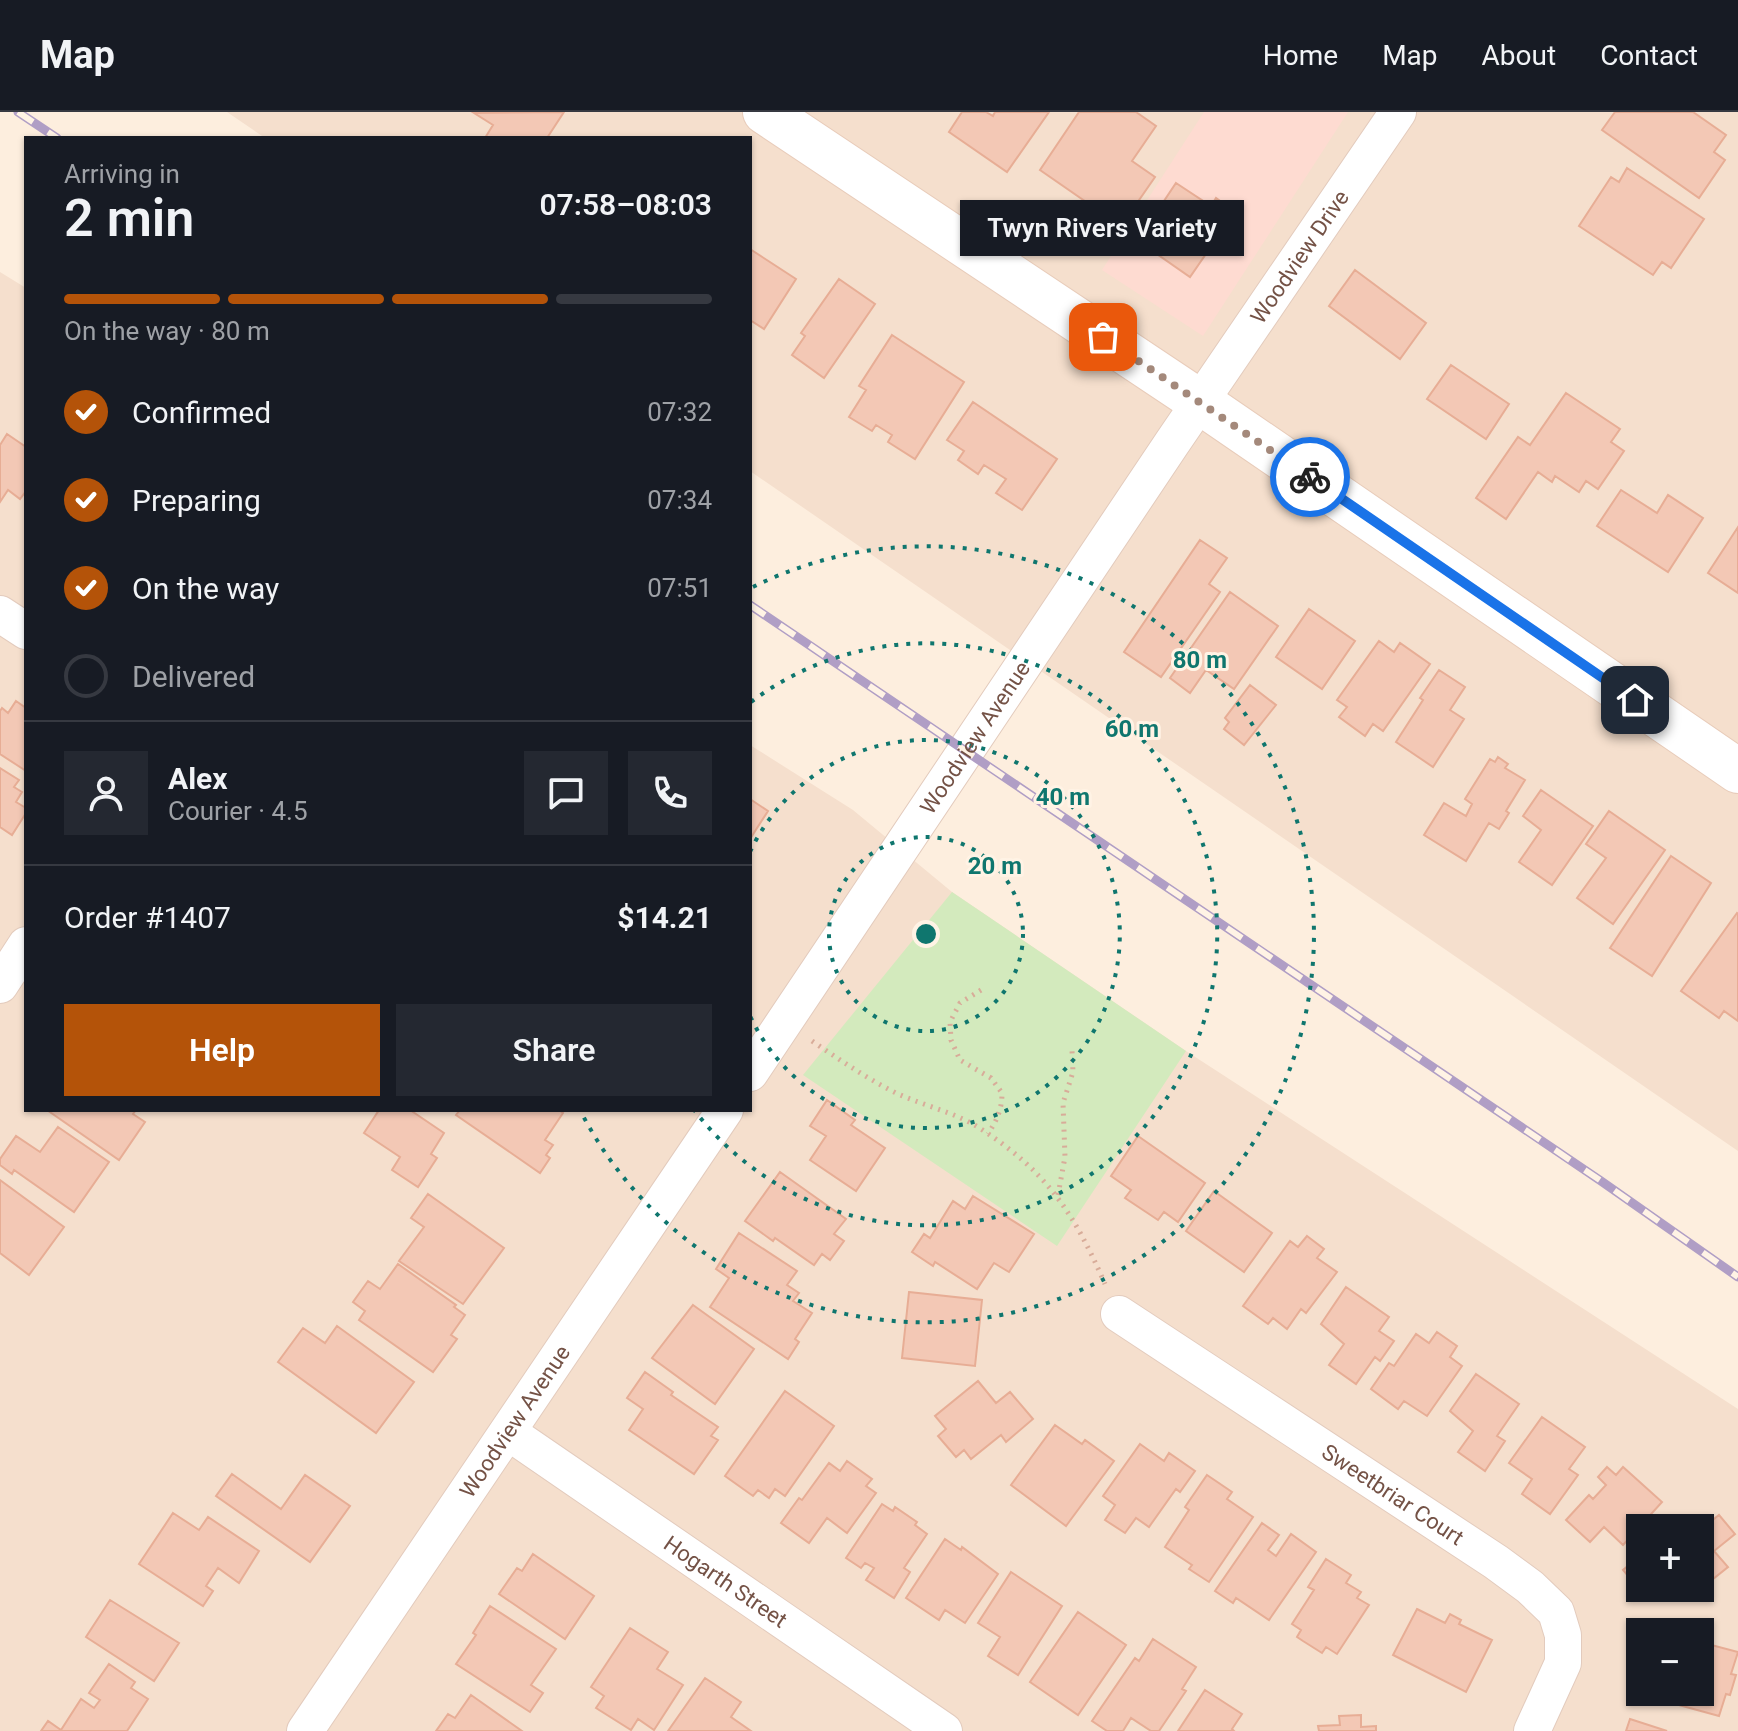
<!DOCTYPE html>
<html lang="en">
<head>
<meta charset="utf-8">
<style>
	:root { --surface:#171b24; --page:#242831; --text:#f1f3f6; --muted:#9ea1a6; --line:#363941; --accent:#b45309 }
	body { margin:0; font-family:Roboto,sans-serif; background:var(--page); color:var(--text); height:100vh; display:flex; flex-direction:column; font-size:30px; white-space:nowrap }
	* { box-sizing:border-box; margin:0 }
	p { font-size:26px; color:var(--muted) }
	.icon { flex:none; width:44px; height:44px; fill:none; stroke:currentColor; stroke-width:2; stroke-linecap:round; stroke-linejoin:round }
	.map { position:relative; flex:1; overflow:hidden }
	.drawer { position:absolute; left:24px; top:24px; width:728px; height:976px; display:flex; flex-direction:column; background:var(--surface); border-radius:0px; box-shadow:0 2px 6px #0004 }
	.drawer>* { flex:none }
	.buttons { position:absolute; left:1626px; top:1402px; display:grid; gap:16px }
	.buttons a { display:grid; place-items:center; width:88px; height:88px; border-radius:0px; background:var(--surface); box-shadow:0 2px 6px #0004; font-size:40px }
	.pin { position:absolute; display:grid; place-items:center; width:68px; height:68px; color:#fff; margin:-34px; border-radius:16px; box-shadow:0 4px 12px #0006 }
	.courier { position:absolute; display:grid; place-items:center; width:80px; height:80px; margin:-40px; border:6px solid #1a73e8; border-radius:50%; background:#fff; color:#222; box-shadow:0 2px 10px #0007 }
	.bubble { position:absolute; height:56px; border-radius:0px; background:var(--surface); box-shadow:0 2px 6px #0004; font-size:26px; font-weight:600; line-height:56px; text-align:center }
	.summary em { font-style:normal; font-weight:600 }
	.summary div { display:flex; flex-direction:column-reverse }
	.summary { display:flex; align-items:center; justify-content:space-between; height:136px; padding:0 40px }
	h1 { font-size:52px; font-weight:600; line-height:60px }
	.bar { display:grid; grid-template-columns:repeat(4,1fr); gap:12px 8px; align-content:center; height:96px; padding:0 40px }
	.bar i { height:10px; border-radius:6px; background:var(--line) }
	.bar .active { background:var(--accent) }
	.bar p { grid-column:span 4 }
	.line { display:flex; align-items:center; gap:20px; padding:0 40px; border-top:2px solid var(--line) }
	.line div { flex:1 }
	.round { display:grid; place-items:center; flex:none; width:84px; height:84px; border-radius:0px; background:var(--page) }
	ol { padding:0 40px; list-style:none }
	li { display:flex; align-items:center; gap:24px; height:88px }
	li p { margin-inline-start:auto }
	li .icon { padding:8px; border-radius:50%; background:var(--accent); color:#fff; stroke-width:4 }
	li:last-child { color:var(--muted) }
	li i { width:44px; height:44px; border:4px solid var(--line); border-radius:50% }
	.action { display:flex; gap:16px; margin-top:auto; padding:16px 40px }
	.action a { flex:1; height:92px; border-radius:0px; background:var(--accent); color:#fff; font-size:32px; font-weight:600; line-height:92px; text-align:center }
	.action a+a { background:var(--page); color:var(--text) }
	header { display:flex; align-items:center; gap:48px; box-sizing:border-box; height:112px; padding:0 40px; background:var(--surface); border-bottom:2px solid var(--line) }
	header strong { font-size:38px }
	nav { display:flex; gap:44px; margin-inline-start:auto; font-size:28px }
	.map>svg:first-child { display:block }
	.residential { fill:#f5dfcd; fill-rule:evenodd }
	.commercial { fill:#fedbd1 }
	.green { fill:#d3eabd }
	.building { fill:#f3c8b5; stroke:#e7ad95; stroke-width:2 }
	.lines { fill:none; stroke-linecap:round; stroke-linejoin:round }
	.street-casing { stroke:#e3cbbd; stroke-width:38 }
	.secondary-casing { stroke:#e8ccba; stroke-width:46 }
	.path { stroke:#d8ac99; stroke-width:5; stroke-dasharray:2 6; stroke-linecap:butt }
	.street { stroke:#fff; stroke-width:36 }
	.secondary { stroke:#fff; stroke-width:44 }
	.rail-casing { stroke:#b09ec5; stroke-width:9 }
	.rail { stroke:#fff3e5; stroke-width:6; stroke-dasharray:18; stroke-linecap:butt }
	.done { stroke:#a4897b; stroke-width:8; stroke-dasharray:0 14.4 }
	.route { stroke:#1a73e8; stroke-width:10 }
	.ring { fill:none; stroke:#0f766e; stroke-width:4; stroke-dasharray:4 8 }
	.labels { text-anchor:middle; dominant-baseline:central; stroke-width:6; stroke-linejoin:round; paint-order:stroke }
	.street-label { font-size:22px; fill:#745246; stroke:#fff3e5 }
	.centre { fill:#0f766e; stroke:#fff3e5; stroke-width:4 }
	.ring-label { font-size:24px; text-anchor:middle; font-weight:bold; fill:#0f766e; stroke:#fff3e5; stroke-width:6; stroke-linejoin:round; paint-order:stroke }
</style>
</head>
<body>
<header>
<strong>Map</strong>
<nav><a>Home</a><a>Map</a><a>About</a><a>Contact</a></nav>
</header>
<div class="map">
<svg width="1738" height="1619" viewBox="0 0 1738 1619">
	<rect width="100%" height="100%" fill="#fdeede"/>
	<path class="residential" d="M227,0H1738V1039L750,359V26H265Z
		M0,160L26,176V998H750V633L853,698L952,780L1186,939L1738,1297V1619H0ZM1640,1416H1700V1476H1640ZM1640,1520H1700V1580H1640Z"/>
	<path class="commercial" d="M1204,0H1348L1203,224L1102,158Z"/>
	<path class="green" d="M952,780L1186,939L1057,1134L803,963Z"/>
	<path class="building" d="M564,0L547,26H485L493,13L474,1Z
		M962,0H986L993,4L995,0H1049L1007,60L949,20Z
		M1079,0H1136L1156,14L1132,49L1155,65L1121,114L1040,58Z
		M1615,0H1693L1726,23L1714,40L1725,48L1699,86L1602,18Z
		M1627,56L1704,107L1671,156L1662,150L1653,163L1579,114L1611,65L1619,70Z
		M1176,71L1211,94L1216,86L1235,100L1190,165L1141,131L1153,112L1150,110Z
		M750,137L796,167L764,217L750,208Z
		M1355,158L1426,211L1400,247L1329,194Z
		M839,167L875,192L824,266L792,243L805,224L801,221Z
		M892,223L964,270L915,347L888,330L892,323L876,313L872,319L849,305L866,278L859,274Z
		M1451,253L1509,292L1486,327L1427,287Z
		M1566,281L1620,317L1611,330L1624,339L1598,377L1586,369L1579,380L1555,364L1552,370L1538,360L1506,407L1476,386L1518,325L1530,333Z
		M973,290L1057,347L1022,398L996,381L1006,367L984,353L978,362L958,348L964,339L947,328Z
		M7,322L26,335V379L20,387L8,378L0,390V333Z
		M1621,378L1657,401L1668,383L1703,406L1668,460L1597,414Z
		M1738,415V481L1708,461Z
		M1200,428L1227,446L1209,472L1220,480L1161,565L1124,540Z
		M1230,480L1278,514L1234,577L1206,558L1190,581L1170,566Z
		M1309,497L1355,529L1322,577L1276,545Z
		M1379,529L1394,540L1400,531L1430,552L1383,619L1373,612L1365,624L1339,605L1347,595L1337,588Z
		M1439,558L1465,575L1450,598L1464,607L1433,655L1396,630L1423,588L1420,586Z
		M1250,573L1276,593L1244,633L1224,617L1229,610L1225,606Z
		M16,589L26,596V659L0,642V599L2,596L8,601Z
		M1498,645L1508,652L1505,656L1525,668L1506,699L1509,701L1499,717L1489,711L1466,749L1424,723L1444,691L1466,704L1472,692L1465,687L1490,647L1495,650Z
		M0,656L19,668L14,675L22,680L16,690L26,696V701L12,723L0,715Z
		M1541,678L1593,714L1552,773L1519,750L1541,718L1523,704Z
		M750,687L768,699L750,727Z
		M1609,699L1665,738L1613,812L1577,786L1606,746L1586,732Z
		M1671,744L1711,771L1652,864L1610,836Z
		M1737,801L1738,802V909L1724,899L1719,906L1681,879Z
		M827,988L855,1008L851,1013L885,1036L856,1079L810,1048L826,1024L810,1014Z
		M47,998H136L133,1002L145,1010L119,1048Z
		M379,998H410L444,1021L431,1042L437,1046L418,1075L392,1058L400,1045L364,1021Z
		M460,998H559L563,1001L545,1028L553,1033L546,1043L550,1046L540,1061L456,1003Z
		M58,1015L109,1050L74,1100L14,1058L12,1062L0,1053V1047L16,1024L40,1040Z
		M1138,1024L1205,1071L1178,1110L1164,1100L1158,1108L1125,1086L1131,1078L1111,1064Z
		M780,1060L846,1107L834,1122L844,1129L830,1148L822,1142L814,1153L775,1126L773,1129L745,1109Z
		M0,1068L64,1115L29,1163L0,1141Z
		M1214,1079L1272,1121L1244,1160L1186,1119Z
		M428,1082L504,1136L463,1192L399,1149L424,1115L411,1106Z
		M973,1084L1034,1122L1009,1160L994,1151L977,1177L935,1150L933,1154L912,1140L924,1122L930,1126L953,1089L965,1097Z
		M739,1121L797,1159L787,1173L799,1181L793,1189L812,1201L795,1227L799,1230L788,1247L710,1195L729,1166L716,1157Z
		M1307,1124L1324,1137L1317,1146L1337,1160L1306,1201L1301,1197L1287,1217L1273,1206L1268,1212L1243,1194L1290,1129L1298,1135Z
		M398,1152L456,1193L454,1195L465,1203L451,1223L457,1227L433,1260L359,1208L365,1199L353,1190L368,1169L380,1177Z
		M1346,1175L1389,1205L1379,1219L1394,1229L1380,1249L1375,1245L1356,1272L1329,1253L1344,1232L1321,1212Z
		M909,1180L982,1188L975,1254L902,1246Z
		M693,1193L754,1237L715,1292L652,1246Z
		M337,1214L414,1270L376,1321L278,1250L303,1216L325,1231Z
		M1437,1220L1457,1234L1450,1245L1462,1254L1427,1304L1404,1289L1398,1297L1371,1277L1389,1251L1394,1254L1416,1222L1429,1231Z
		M645,1260L673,1280L671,1283L718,1315L711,1324L718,1328L694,1362L629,1318L643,1297L627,1286Z
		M1476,1262L1519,1292L1497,1324L1505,1329L1485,1359L1458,1340L1473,1319L1450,1299Z
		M978,1269L996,1291L1010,1280L1033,1307L1006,1330L1001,1323L971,1347L964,1338L956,1345L938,1324L946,1317L935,1304Z
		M785,1279L834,1314L785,1384L775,1377L769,1386L758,1378L753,1384L725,1364Z
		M1542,1305L1585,1335L1569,1357L1578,1363L1550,1402L1522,1382L1532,1367L1509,1351Z
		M1055,1313L1082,1332L1085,1328L1114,1349L1066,1414L1011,1373Z
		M1140,1332L1164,1349L1169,1341L1195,1359L1180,1380L1176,1377L1149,1415L1136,1406L1125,1421L1105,1408L1115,1393L1103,1384Z
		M847,1349L872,1367L866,1374L876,1381L847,1421L827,1406L809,1431L781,1411L799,1386L802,1388L829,1351L840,1359Z
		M1607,1355L1616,1363L1623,1355L1662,1390L1623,1433L1604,1415L1590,1430L1566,1408L1589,1383L1593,1387L1606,1373L1598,1365Z
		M232,1362L281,1397L305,1363L350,1394L310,1450L216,1384Z
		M1207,1363L1232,1380L1227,1387L1253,1405L1209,1470L1189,1457L1192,1453L1165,1435L1189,1398L1185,1395Z
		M882,1392L893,1399L895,1395L917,1410L915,1413L927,1422L904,1456L910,1460L894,1486L866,1468L874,1456L865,1451L861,1456L846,1446Z
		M173,1401L199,1418L208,1405L259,1439L239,1471L218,1456L206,1474L213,1479L203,1494L139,1452Z
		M1719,1403L1735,1422L1714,1439L1728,1455L1688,1487L1679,1476H1700V1418Z
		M1262,1411L1279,1423L1268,1438L1276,1444L1291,1422L1316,1440L1269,1508L1236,1486L1233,1491L1215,1479Z
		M945,1427L961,1438L962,1435L998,1462L965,1511L945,1498L939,1508L906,1486Z
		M533,1442L594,1484L565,1527L499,1482L517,1456L522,1459Z
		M1640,1444V1476H1652L1644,1483L1623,1458Z
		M1326,1447L1351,1463L1346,1471L1361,1480L1357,1486L1369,1493L1337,1542L1326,1535L1322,1541L1303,1529L1297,1525L1301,1518L1292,1512L1314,1478L1308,1475Z
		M1011,1460L1062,1494L1018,1563L988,1544L1000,1525L978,1511Z
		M110,1488L179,1531L154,1569L86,1525Z
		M490,1494L556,1537L531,1573L543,1581L530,1600L456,1552L476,1523L473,1521Z
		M1417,1497L1445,1511L1450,1502L1461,1508L1459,1512L1492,1528L1466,1580L1393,1543Z
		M1078,1500L1126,1533L1078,1603L1030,1570Z
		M630,1516L668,1540L657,1557L683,1573L654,1618L638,1607L631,1618L596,1596L604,1584L591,1575Z
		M1153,1527L1196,1555L1182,1577L1186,1579L1159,1619H1151L1131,1606L1123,1619H1107L1092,1609L1135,1546L1139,1549Z
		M1700,1530L1738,1540L1731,1562L1736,1563L1730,1583L1726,1582L1719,1604L1646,1584L1647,1580H1700Z
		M109,1552L135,1570L131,1576L148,1587L127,1619H41L48,1609L61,1618L81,1587L94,1596L100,1588L89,1581Z
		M705,1566L741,1590L731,1605L751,1619H668Z
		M1205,1578L1242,1602L1232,1617L1234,1619H1178Z
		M471,1583L522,1619H436L448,1602L455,1606Z
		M1361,1603V1615L1376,1614V1619H1319L1318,1614L1340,1613L1339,1604Z
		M1630,1607L1667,1619H1626Z"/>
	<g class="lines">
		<g class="street-casing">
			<g id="street">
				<path d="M0,502L26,519"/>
				<path d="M0,873L26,833"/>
				<path id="s1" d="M750,961L1172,331L1398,0"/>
				<path id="s2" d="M1119,1202L1496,1450L1530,1475L1556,1500L1563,1523V1551L1532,1619"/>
				<path id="s3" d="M508,1320L944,1619"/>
				<path id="s4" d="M305,1619L725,998"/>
			</g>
		</g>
		<g class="secondary-casing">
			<path id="secondary" d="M765,0L1200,290L1738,659"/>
		</g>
		<path class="path" d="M981,878L960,891L950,910L951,928L960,948L991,966L1002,981C1002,997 997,1008 988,1022
			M812,929C840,948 866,966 896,981C924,994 955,1000 981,1017C1047,1060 1074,1101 1105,1172
			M1058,1083L1065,1045L1063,991L1073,960L1072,938"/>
		<use href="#street" class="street"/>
		<use href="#secondary" class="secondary"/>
		<g class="rail-casing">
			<path id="rail" d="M18,0L57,26
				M750,493L1601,1069L1738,1165"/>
		</g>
		<use href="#rail" class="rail"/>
	</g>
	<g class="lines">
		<path class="done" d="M1103,225L1310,365"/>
		<path class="route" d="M1310,365L1635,588"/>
	</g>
	<g class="ring">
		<circle cx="926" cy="822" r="97"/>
		<path d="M750 740A194 194 0 1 1 750 904"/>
		<path d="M751 590A291 291 0 1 1 695 999"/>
		<path d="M753 475A388 388 0 1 1 580 998"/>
	</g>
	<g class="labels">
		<g class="street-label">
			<text stroke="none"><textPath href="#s1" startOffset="984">Woodview Drive</textPath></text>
			<text stroke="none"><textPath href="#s1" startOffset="404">Woodview Avenue</textPath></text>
			<text stroke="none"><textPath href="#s4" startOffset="374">Woodview Avenue</textPath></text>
			<text stroke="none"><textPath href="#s2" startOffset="328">Sweetbriar Court</textPath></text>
			<text stroke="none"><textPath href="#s3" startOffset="264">Hogarth Street</textPath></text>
		</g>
	</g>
	<circle cx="926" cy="822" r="12" class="centre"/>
	<g class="ring-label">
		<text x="1200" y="556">80 m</text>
		<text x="1132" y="625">60 m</text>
		<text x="1063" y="693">40 m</text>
		<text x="995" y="762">20 m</text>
	</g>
</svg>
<div class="buttons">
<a>+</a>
<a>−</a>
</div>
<div class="pin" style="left:1103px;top:225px;background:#ea580c"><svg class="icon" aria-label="bag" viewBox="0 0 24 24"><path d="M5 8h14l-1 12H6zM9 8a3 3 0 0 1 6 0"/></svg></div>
<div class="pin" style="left:1635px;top:588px;background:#1f2937"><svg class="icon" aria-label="home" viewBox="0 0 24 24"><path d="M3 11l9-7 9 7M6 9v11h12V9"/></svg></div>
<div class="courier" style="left:1310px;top:365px"><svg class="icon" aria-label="bike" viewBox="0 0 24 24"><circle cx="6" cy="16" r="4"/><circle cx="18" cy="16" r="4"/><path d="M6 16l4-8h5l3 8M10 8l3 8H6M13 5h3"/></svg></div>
<div class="bubble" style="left:960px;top:88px;width:284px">Twyn Rivers Variety</div>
<section class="drawer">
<div class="summary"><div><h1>2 min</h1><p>Arriving in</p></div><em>07:58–08:03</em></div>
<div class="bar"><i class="active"></i><i class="active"></i><i class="active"></i><i></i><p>On the way · 80 m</p></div>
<ol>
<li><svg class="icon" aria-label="check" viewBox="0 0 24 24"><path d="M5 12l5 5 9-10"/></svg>Confirmed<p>07:32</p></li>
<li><svg class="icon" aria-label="check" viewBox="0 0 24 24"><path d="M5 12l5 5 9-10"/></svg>Preparing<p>07:34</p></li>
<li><svg class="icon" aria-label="check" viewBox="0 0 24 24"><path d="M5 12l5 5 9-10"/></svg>On the way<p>07:51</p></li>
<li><i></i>Delivered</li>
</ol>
<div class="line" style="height:144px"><a class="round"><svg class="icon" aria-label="person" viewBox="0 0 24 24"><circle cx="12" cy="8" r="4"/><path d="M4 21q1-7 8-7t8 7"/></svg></a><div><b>Alex</b><p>Courier · 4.5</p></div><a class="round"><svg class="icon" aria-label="chat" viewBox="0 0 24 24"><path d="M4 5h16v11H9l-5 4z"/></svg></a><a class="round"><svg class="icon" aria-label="phone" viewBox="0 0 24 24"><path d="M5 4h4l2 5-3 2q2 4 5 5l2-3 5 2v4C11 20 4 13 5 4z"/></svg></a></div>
<div class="line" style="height:104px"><div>Order #1407</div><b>$14.21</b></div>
<div class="action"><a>Help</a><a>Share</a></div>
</section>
</div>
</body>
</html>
